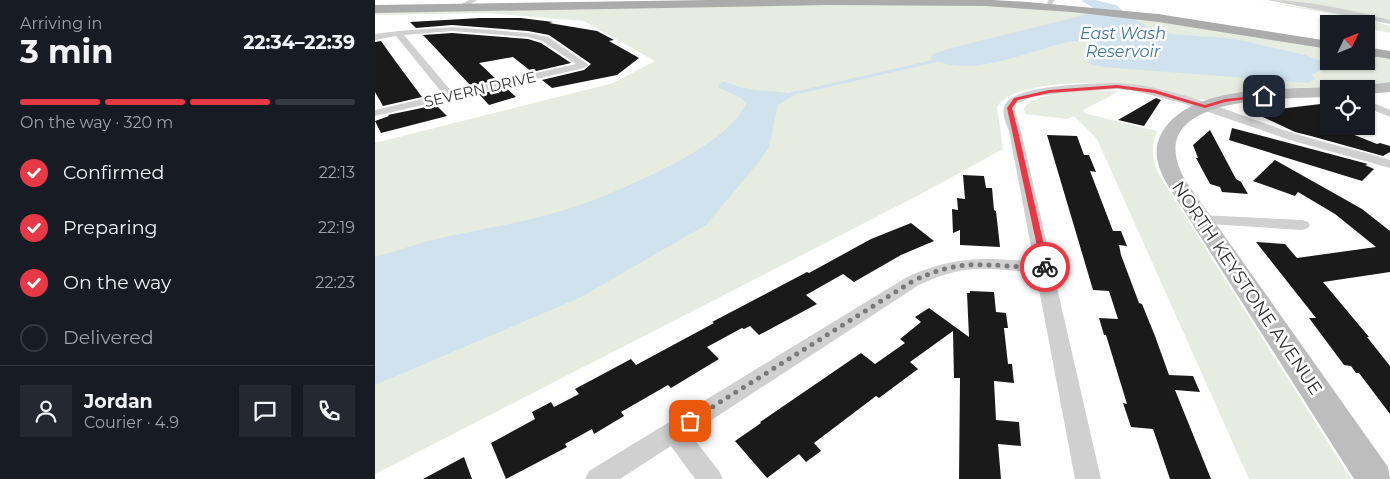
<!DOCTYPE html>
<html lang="en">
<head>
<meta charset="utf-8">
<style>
	:root { --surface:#171b24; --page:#242831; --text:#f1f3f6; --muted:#9ea1a6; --line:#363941; --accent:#e63946 }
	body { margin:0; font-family:Montserrat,sans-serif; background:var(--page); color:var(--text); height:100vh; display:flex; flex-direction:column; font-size:19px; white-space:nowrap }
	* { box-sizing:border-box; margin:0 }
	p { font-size:16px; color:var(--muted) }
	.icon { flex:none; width:28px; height:28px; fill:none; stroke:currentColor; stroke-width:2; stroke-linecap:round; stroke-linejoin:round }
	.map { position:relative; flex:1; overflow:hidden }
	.drawer { display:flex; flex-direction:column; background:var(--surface); width:375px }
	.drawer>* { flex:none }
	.needle { width:32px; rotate:47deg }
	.controls { position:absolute; left:945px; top:15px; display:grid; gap:10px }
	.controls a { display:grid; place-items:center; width:55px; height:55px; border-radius:0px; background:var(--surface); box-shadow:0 1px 4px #0004; font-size:25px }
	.pin { position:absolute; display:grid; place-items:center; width:42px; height:42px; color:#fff; margin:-21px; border-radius:10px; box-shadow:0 2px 8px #0006 }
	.courier { position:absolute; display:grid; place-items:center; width:50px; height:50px; margin:-25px; border:4px solid #e63946; border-radius:50%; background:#fff; color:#222; box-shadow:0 1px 6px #0007 }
	.head em { font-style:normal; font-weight:700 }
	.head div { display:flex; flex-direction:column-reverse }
	.head { display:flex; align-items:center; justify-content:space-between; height:85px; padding:0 20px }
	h1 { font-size:32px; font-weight:700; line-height:38px }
	.bar { display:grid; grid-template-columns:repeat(4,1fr); gap:8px 5px; align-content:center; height:60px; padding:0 20px }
	.bar i { height:6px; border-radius:4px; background:var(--line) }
	.bar .selected { background:var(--accent) }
	.bar p { grid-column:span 4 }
	.line { display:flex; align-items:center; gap:12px; padding:0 20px; border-top:1px solid var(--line) }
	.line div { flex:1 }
	.round { display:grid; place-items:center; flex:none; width:52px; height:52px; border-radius:0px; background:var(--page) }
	ol { padding:0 20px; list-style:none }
	li { display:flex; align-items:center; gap:15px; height:55px }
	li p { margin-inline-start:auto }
	li .icon { padding:5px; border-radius:50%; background:var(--accent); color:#fff; stroke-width:4 }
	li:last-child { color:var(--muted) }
	li i { width:28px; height:28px; border:2px solid var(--line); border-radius:50% }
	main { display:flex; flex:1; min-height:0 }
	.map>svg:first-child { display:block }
	.green { fill:#e6ecdf }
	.water { fill:#cfe2ee }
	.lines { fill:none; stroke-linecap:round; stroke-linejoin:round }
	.stream { stroke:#cfe2ee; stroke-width:3 }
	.building { fill:#1a1a1a }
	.street { fill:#d0d0d0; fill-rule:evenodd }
	.secondary { fill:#bdbdbd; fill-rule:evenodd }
	.primary { fill:#ababab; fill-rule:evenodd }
	.route { fill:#e63946 }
	.done { stroke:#7a7a7a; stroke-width:5; stroke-dasharray:0 9 }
	.labels { text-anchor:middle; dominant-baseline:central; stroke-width:5; stroke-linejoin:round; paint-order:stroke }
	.far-street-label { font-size:15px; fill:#333; stroke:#fff }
	.far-water-label { font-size:16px; font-style:italic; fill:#3f7597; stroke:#fff }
	.street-label { font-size:18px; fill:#333; stroke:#fff }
</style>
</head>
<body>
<main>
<section class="drawer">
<div class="head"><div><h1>3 min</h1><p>Arriving in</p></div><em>22:34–22:39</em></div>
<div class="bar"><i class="selected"></i><i class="selected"></i><i class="selected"></i><i></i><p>On the way · 320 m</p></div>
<ol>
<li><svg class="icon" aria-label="check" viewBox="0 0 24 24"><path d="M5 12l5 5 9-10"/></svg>Confirmed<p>22:13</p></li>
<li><svg class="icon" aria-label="check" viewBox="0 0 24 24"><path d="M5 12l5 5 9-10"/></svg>Preparing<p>22:19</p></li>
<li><svg class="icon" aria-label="check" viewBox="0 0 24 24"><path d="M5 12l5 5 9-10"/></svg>On the way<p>22:23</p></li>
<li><i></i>Delivered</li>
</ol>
<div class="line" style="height:90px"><a class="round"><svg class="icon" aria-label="person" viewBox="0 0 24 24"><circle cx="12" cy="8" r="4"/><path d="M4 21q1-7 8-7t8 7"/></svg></a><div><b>Jordan</b><p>Courier · 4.9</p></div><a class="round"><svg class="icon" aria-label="chat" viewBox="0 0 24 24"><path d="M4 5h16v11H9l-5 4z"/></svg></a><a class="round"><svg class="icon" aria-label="phone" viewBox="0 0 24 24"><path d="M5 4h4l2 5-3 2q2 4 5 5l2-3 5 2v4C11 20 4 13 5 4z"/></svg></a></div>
</section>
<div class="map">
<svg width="1015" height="479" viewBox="0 0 1015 479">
	<rect width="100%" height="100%" fill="#fff"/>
	<path class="green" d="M878,0L971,14L1015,26V33L991,28V24H982L981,18Z
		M901,0H1015V21L975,12Z
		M486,3L603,4L722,13L954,47V61H991V54L1015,58V82C974,89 932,90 891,93C872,95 853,99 834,100C818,100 802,92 786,89C753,83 642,74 622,107L628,149L542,196L0,474V143L238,83L280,61L209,21L111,13L0,15V11Z
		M745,91L708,110L709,113L782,131C775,148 777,162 786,178L976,479H874L722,139L699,116L692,119L650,114L649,109C655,90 727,90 745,91Z"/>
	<path class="water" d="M706,0H720L741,5L753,16L777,29L798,34L860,39L930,55L948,62L946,69L937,75L940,79L934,83L729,67L717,65L713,62L716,59L715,52L721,45L718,41L707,40C657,46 606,80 555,59L558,54L580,47L718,13L720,9Z
		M347,82C356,82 360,87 369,88C386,92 404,90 420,95L403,105L394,147L386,159L331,225L204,298L0,385V257C22,251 44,243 66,238C111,228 158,221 202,206C236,194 274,177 306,160C331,145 356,131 371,104L366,98L343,87Z"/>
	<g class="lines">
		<path class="stream" d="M416,94L560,61"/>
	</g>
	<path class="building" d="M105,18H146L178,22L174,23L222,31L239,40L234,41L264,58L242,75L177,88L167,80L209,70L216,64L174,35L153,31L77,25L41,28L35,22Z
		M77,33L153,39L166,43L196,63L157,72L138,57L104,63L122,80L96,86L48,35Z
		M6,41L21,62L47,97L8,106L0,92V42Z
		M131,88L141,97L114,105L104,94Z
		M781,98L786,100L769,126L743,120Z
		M954,103V134L967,130L1002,144L1005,143L1015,146V152L1008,156L936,136L920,132L877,112Z
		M61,105L72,116L6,133L0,121L14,116L13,115Z
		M857,128L993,164L990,165L999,169L987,181L854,140Z
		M835,130L861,179L866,182L873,194L847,192L845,187L835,184L821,158H823L818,145Z
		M672,135L702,136L709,155H714L721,172L715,171L738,231H746L752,246L744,245L746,255L764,303L767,304L780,336L794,375L818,376L825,392L800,390L836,479H795L778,429L756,427L748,403L752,404L731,335H729L724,318L743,319L734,291L718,290Z
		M900,160L987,209L1015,231V272L948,282L994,337H992L1015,366V414L984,373H981L976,366L969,365L934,318H941L881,242L910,244L922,258L1001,247L960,214L923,192L920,196L878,181Z
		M588,175L609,176L611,188H617L619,210L621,211L625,247L585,245V230L578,233L577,209L583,210L582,198L590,199Z
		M536,223L559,241L526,255L479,282L468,274L431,295L442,304L384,335L375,326L369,329L367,328L332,347L344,359L296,388L293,385L246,412L249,416L219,434L217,429L190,444L192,447L131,479L116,443L160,419L157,412L176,402L179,407L204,394L200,389L256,359L261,365L339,323L337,322L432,272L434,273L496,239Z
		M595,291L619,292L621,312L631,313L633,328H629L633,364H637L639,383L619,381L621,420L644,422L646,446L623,444L626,479H584L585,378H579L578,331L535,362L543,369L504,398L501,396L439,443L446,451L431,462L424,454L392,478L360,441L386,423L385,422L486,353L500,364L530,343L525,339L546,322L540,317L554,308L594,337L592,293H595Z
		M89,457L97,479H48Z"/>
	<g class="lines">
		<path class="street" d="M94,0H102L86,10L79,8Z
			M674,0H680L676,5L672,3Z
			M892,0C933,0 975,10 1015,20V24Z
			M77,27L153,33L173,37L214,65L209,68L0,116V110L68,94L21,36L0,40V34L23,31ZM77,31L153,37L167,41L201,64L77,92L29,35Z
			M733,83C793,82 853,112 909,130C944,142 980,149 1015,160V168L915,140L807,103L760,91L742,89L687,93L657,97L641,104L640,112L646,131L726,479H700L661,273C612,268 590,263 544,285L315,434L344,471L348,479H320L296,446L245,479H210L214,471L532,277C579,256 608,257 659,262L634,131C631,123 626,113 630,105C639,85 712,84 733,83Z
			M991,100L1015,110V117L991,107Z
			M825,215L927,220L933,222L935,225L933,228L927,230L820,223L817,220L820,217Z"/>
		<path class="secondary" d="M1015,82V92L991,94V89H984L986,86Z
			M954,87L959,89H954V97C904,99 759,95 812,183L1013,467L1015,479H979L792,184C780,163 776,144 793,124C827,85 906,90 954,87Z"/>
		<path class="primary" d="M336,0H618L653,2L783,14L954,41V49L783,22L697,12L610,6L454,5L0,13V5Z
			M991,47L1015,51V59L991,55Z"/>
	</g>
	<path class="route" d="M742,85L780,90L830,105L850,99L889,95L892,96L850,102L830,108L779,93L742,88L674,93L643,100L637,108L643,131L674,267L670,270L667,269L632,108L639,98L674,90Z"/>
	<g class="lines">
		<path class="done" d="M315,421L538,281C574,264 593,263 632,266C643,266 660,270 670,267"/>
	</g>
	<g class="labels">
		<g class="far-street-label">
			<text transform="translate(105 89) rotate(-13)">SEVERN DRIVE</text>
		</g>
		<g class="far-water-label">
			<text x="748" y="33">East Wash<tspan x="748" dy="18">Reservoir</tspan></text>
		</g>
		<g class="street-label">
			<text transform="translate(872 288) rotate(56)">NORTH KEYSTONE AVENUE</text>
		</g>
	</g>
</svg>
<div class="controls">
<a><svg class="needle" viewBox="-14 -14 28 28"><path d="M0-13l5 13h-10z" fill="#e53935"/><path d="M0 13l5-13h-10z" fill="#9ea1a6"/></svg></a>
<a><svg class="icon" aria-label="locate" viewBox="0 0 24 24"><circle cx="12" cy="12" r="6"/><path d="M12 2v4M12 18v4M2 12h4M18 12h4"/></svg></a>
</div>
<div class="pin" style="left:315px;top:421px;background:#ea580c"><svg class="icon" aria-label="bag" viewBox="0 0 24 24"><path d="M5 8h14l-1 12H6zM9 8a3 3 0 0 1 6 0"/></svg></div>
<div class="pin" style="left:889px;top:96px;background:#1f2937"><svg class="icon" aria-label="home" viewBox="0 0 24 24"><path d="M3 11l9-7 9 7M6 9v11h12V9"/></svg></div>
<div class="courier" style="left:670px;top:267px"><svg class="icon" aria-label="bike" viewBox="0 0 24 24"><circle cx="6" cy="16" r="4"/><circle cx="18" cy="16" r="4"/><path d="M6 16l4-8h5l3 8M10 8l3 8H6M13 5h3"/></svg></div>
</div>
</main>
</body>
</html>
